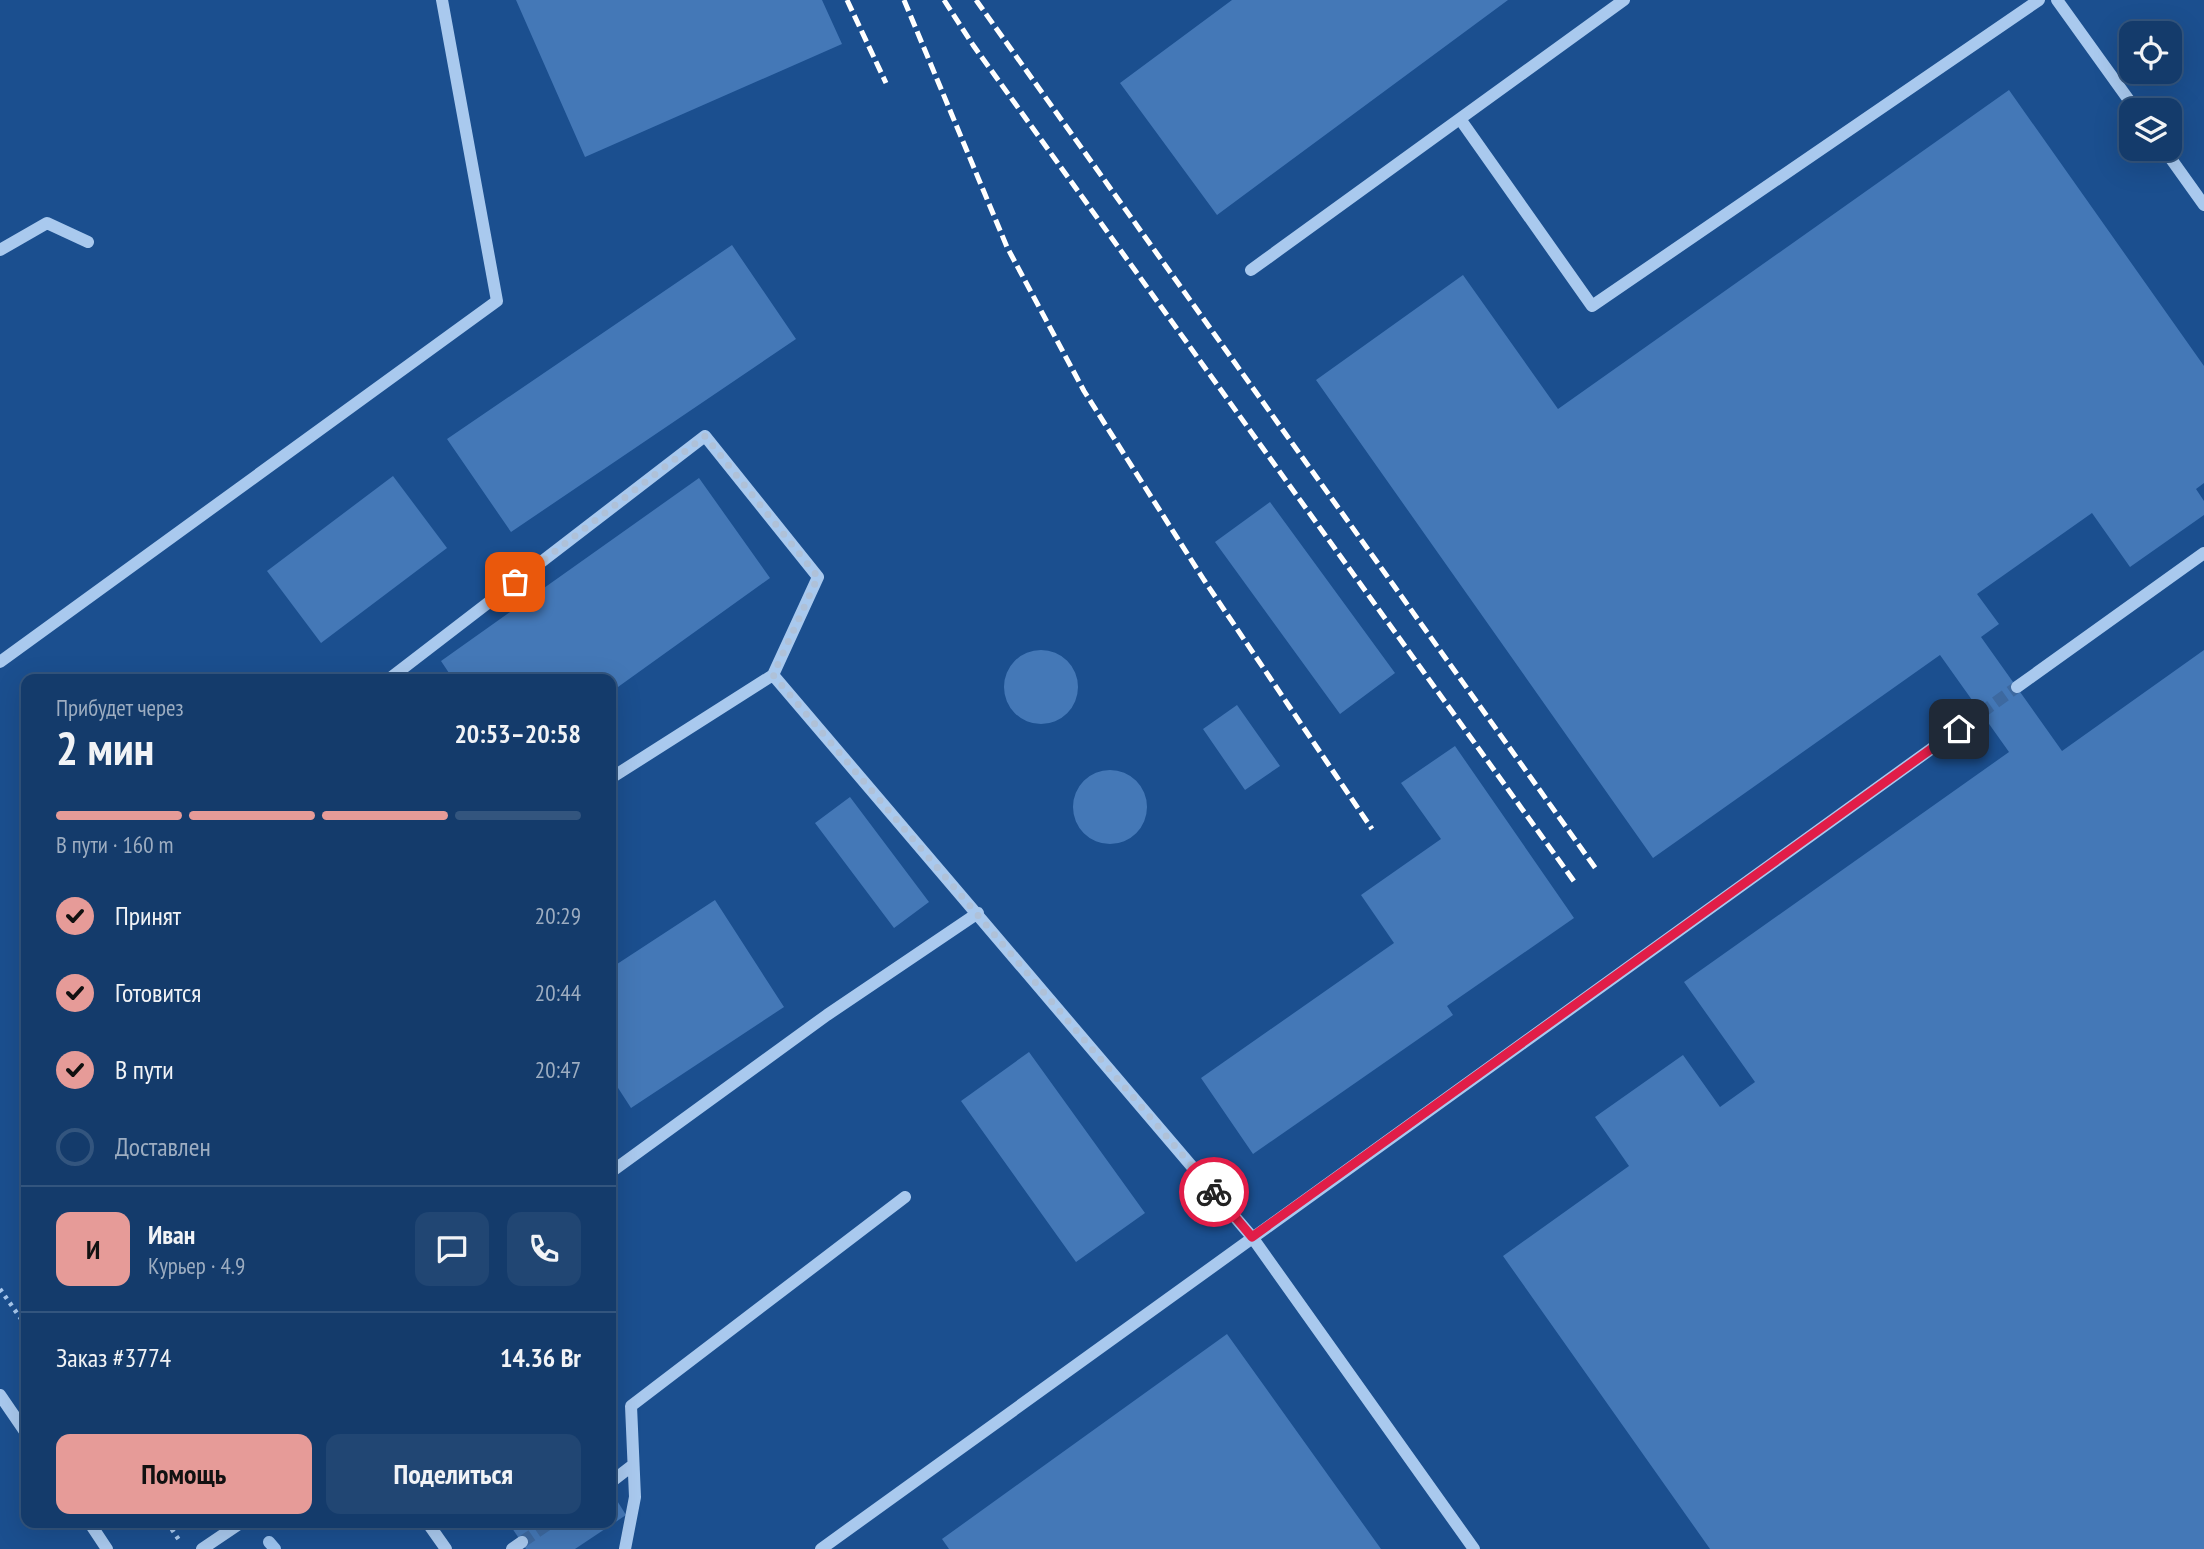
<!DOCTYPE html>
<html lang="ru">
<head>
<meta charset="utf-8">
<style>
	:root { --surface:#143b6b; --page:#214673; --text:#f1f3f6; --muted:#9dadc1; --line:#33557e; --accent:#e69b98 }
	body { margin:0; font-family:"PT Sans Narrow",sans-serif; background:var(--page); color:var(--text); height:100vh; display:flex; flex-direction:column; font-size:26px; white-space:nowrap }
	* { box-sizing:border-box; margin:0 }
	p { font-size:23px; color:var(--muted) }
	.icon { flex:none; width:38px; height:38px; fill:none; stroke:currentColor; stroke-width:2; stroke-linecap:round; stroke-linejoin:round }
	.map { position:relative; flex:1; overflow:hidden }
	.panel { position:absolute; left:21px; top:674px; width:595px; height:854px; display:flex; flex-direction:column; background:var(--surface); border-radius:14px; box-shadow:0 7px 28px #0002,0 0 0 2px var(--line) }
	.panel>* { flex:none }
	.controls { position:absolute; left:2119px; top:21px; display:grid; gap:14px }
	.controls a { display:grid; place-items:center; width:63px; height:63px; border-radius:14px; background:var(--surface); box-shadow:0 7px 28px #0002,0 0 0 2px var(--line); font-size:35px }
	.pin { position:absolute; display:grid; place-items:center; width:60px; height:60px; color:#fff; margin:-30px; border-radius:14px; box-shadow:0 4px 10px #0006 }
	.courier { position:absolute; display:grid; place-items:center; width:70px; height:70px; margin:-35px; border:5px solid #e11d48; border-radius:50%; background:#fff; color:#222; box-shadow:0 2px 9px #0007 }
	.headline em { font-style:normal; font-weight:800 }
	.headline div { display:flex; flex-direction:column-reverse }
	.headline { display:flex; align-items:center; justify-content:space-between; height:119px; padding:0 35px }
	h1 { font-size:46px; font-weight:800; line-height:52px }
	.bar { display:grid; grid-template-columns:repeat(4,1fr); gap:10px 7px; align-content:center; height:84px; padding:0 35px }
	.bar i { height:9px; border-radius:5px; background:var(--line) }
	.bar .on { background:var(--accent) }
	.bar p { grid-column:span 4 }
	.line { display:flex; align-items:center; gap:18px; padding:0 35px; border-top:2px solid var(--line) }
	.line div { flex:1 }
	.round { display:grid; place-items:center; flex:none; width:74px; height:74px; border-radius:14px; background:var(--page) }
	ol { padding:0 35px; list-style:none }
	li { display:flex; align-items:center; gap:21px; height:77px }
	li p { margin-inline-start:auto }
	li .icon { padding:7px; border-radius:50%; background:var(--accent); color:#111; stroke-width:4 }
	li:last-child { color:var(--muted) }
	li i { width:38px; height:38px; border:4px solid var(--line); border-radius:50% }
	.primary-button { display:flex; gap:14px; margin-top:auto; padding:14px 35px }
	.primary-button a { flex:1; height:80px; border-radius:14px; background:var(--accent); color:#111; font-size:28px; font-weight:800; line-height:80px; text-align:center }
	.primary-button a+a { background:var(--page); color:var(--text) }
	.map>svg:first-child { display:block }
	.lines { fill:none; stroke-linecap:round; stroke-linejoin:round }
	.stream { stroke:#9cc4f0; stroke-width:12 }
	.building { fill:#4478b7 }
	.minor-tunnel { stroke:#3d69a0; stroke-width:12; stroke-dasharray:12 6; stroke-linecap:butt }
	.path { stroke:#a9c9ee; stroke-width:4.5; stroke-dasharray:3.5 5; stroke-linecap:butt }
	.minor { stroke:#a9c9ee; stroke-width:12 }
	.rail { stroke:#fff; stroke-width:5; stroke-dasharray:12 5; stroke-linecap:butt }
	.done { stroke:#afc1d8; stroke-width:7; stroke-dasharray:0 12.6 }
	.route { stroke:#e11d48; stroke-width:9 }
</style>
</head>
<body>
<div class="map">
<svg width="2204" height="1549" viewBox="0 0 2204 1549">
	<rect width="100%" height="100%" fill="#1b4f8f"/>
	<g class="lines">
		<path class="stream" d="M269,1542L275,1549"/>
	</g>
	<path class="building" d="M516,0H822L842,44L585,157Z
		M1232,0H1508L1217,215L1120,83Z
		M2009,90L2204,366V483L2196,489L2204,501V515L2130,567L2092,513L1977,594L1999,624L1981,637L2062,751L2204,650V1549H1710L1503,1256L1629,1166L1595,1117L1683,1055L1720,1107L1755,1082L1684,982L2009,752L1940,655L1653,858L1316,380L1463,275L1558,409Z
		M732,245L796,339L511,532L447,439Z
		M393,476L447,548L321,643L267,571Z
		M699,478L770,578L611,692V679H453L441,661Z
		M1270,502L1395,673L1340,714L1215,542Z
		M1004 687a37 37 0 1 1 74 0a37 37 0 1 1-74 0Z
		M1237,705L1280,766L1245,790L1203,729Z
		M1455,746L1574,918L1447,1006L1453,1015L1253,1154L1201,1078L1394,943L1361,895L1441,839L1401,783Z
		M1073 807a37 37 0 1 1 74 0a37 37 0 1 1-74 0Z
		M850,797L929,902L894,928L815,823Z
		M715,900L784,1007L631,1108L611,1077V968Z
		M1029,1052L1145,1213L1076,1262L961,1101Z
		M1227,1334L1381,1549H949L942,1539Z
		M611,1491L626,1515L575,1549H526L508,1522H611Z"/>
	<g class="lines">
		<path class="minor-tunnel" d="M1981,713L2017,687
			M522,1542L551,1522"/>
		<path class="path" d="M0,1289L26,1326
			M167,1522L179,1540"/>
		<path class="minor" d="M2057,0L2136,110
			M1460,119L1592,306L2039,0
			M2164,149L2204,205
			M0,250L47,223L88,242
			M1251,270L1624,0
			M0,662L497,301L442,0
			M389,679L705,436L818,577L773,675L1252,1237L1474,1549
			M2017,687L2204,553
			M611,778L773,675
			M611,1172L827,1015L978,913
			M0,1395L26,1433
			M611,1482L633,1465
			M89,1522L107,1549
			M427,1522L446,1549
			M202,1549L242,1522
			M512,1549L522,1542
			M625,1549L635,1497L631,1406L905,1197
			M821,1549L1981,713"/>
		<path class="rail" d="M847,0L886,83
			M904,0L1007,247L1084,391L1204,580L1372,829
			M944,0L973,45L1576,884
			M976,0L1596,869"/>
	</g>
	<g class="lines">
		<path class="done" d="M515,582L705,436L818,577L773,675L1214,1192"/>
		<path class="route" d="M1214,1192L1252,1237L1959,729"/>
	</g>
</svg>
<div class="controls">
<a><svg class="icon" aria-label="locate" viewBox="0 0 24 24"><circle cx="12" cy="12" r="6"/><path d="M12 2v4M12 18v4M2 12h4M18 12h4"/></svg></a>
<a><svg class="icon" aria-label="layers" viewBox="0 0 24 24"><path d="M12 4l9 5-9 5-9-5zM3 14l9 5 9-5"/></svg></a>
</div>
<div class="pin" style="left:515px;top:582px;background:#ea580c"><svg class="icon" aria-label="bag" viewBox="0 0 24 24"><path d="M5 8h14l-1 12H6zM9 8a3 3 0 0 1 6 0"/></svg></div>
<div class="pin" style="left:1959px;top:729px;background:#1f2937"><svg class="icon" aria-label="home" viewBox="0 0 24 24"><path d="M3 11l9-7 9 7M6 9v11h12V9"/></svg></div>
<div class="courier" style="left:1214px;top:1192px"><svg class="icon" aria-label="bike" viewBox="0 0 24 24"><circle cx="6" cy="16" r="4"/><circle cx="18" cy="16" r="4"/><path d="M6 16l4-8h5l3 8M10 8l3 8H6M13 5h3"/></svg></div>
<section class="panel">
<div class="headline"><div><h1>2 мин</h1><p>Прибудет через</p></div><em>20:53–20:58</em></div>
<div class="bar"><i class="on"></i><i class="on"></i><i class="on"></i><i></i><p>В пути · 160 m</p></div>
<ol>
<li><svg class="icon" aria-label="check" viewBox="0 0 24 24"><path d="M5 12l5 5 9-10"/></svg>Принят<p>20:29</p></li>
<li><svg class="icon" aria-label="check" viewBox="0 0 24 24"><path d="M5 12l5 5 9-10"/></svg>Готовится<p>20:44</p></li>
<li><svg class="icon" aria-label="check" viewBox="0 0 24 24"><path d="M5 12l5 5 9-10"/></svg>В пути<p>20:47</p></li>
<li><i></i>Доставлен</li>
</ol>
<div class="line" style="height:126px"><b class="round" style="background:var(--accent);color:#111">И</b><div><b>Иван</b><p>Курьер · 4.9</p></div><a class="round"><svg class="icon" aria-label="chat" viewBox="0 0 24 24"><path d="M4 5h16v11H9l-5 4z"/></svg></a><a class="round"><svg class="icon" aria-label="phone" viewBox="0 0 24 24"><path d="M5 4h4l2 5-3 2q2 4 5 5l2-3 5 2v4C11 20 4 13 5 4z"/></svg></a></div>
<div class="line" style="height:91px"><div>Заказ #3774</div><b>14.36 Br</b></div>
<div class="primary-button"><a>Помощь</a><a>Поделиться</a></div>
</section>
</div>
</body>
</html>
